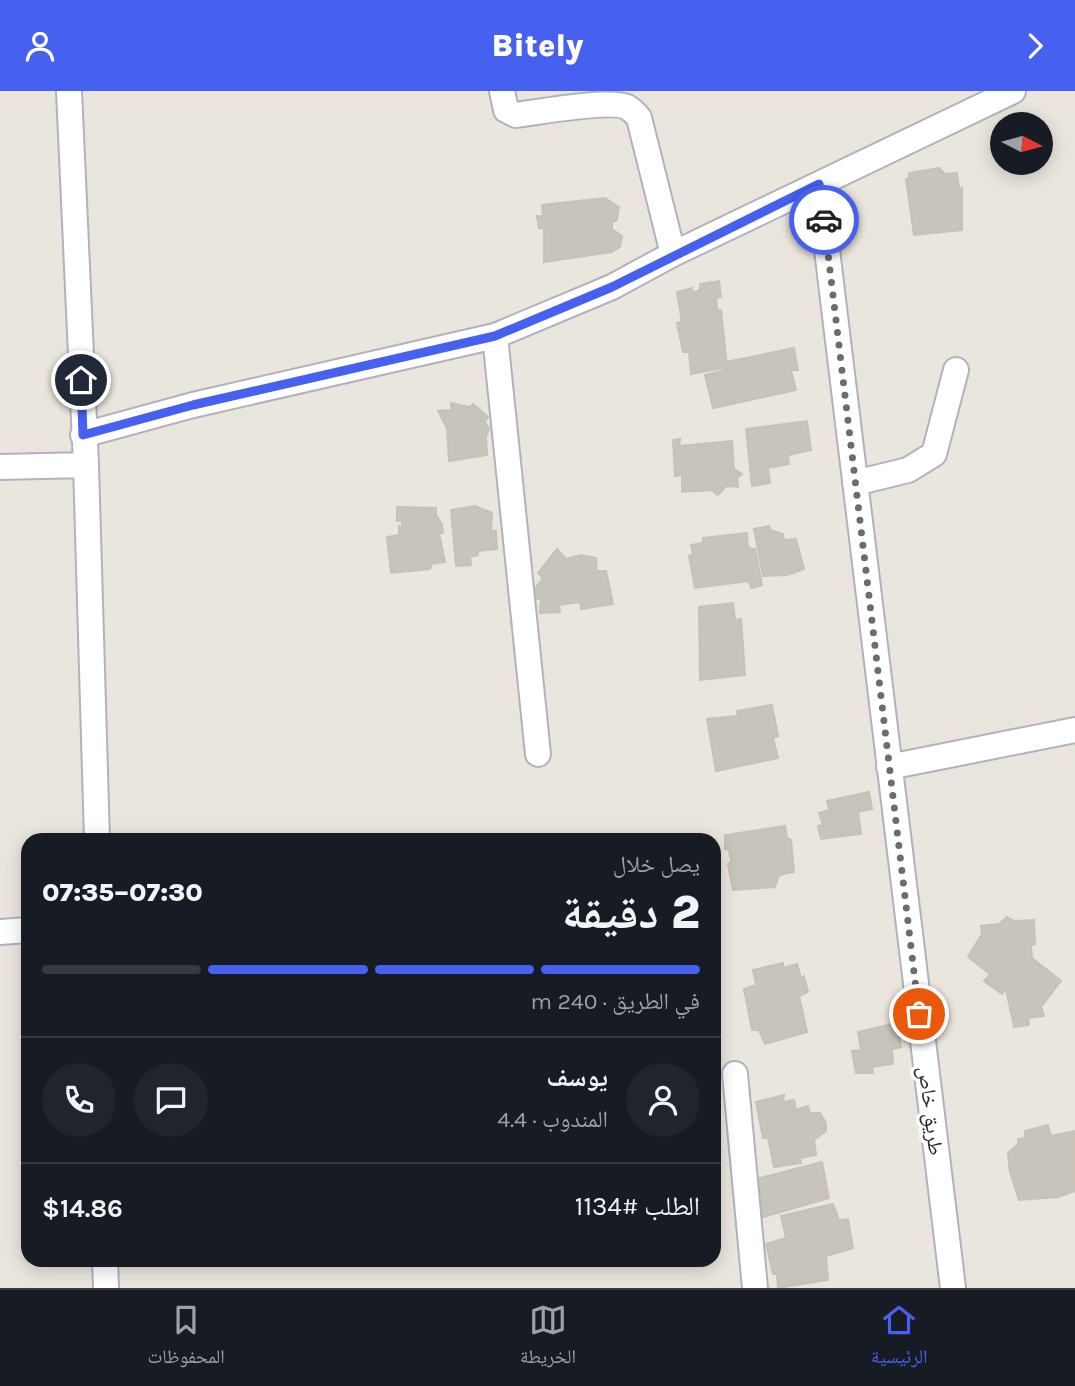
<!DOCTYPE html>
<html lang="ar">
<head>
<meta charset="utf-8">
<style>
	:root { --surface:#171b24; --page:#20242c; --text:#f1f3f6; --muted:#9ea1a6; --line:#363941; --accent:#4661f0 }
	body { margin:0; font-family:Karla,"Noto Naskh Arabic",sans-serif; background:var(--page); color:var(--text); direction:rtl; height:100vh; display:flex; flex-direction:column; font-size:26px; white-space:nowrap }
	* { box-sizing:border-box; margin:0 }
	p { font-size:23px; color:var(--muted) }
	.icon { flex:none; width:38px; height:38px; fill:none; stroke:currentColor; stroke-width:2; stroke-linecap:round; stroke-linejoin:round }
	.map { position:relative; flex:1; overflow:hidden; direction:ltr }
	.sheet { position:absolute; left:21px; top:742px; width:700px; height:434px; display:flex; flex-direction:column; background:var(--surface); border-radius:21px; box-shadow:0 4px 18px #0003; direction:rtl }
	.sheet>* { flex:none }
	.needle { width:46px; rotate:96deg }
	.tools { position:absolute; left:990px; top:21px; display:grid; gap:14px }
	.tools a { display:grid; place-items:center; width:63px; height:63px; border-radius:50%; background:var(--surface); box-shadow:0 4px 18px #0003; font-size:35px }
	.pin { position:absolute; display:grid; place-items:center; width:60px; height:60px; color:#fff; margin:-30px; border:4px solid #fff; border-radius:50%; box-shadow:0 2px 7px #0007 }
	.courier { position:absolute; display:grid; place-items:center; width:70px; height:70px; margin:-35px; border:5px solid #4661f0; border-radius:50%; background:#fff; color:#222; box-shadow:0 2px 9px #0007 }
	.head em { font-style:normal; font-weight:800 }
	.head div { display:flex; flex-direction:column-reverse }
	.head { display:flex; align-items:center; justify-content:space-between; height:119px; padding:0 21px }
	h1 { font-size:46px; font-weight:800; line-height:52px }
	.bar { display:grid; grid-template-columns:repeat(4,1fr); gap:10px 7px; align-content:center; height:84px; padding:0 21px }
	.bar i { height:9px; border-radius:5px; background:var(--line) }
	.bar .active { background:var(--accent) }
	.bar p { grid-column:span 4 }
	.line { display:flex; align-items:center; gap:18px; padding:0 21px; border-top:2px solid var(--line) }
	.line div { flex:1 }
	.round { display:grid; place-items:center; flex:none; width:74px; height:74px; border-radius:37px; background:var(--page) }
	header { display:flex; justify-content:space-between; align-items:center; height:91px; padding:0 21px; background:var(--accent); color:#fff; font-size:32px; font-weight:800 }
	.tab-bar { display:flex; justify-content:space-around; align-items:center; height:98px; border-top:2px solid var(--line); background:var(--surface); font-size:19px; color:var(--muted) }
	.tab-bar a { display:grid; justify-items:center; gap:4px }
	.tab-bar .active { color:var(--accent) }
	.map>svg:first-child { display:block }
	.building { fill:#c7c4bb; stroke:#c7c1b7; stroke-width:2 }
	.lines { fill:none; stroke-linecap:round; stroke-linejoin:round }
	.minor-casing { stroke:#b0b3bd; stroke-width:28 }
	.minor { stroke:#fff; stroke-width:24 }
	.done { stroke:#6e6c69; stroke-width:7; stroke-dasharray:0 12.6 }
	.route { stroke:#4661f0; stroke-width:9 }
	.labels { text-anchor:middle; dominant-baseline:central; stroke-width:7; stroke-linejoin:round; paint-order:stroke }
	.street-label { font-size:21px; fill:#2a2a2a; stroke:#fff }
</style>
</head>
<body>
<header><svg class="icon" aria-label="forward" viewBox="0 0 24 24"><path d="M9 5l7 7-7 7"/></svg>Bitely<svg class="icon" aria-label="person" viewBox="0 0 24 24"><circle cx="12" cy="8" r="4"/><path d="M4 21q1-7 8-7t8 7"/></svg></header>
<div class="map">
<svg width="1075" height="1197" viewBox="0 0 1075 1197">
	<rect width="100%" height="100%" fill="#ebe6dd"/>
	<path class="building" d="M939,77L945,83L957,82L959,98L962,97V139L914,144L906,88L909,87V82Z
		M605,107L619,116L617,129L612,132V138L622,145L620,156L612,161L544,171V137H539L537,125H543L542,114Z
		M719,190L721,206L716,207L717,219H721L727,276L691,283L689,261H683L677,232L682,231L677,201L692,197V202L700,199V193Z
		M794,257L798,279H791L796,299L713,317L705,284L728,278L726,271Z
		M451,312L470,316L473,313L488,326L485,330L489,338L486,345L487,364L449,370L447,337L438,320L451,319Z
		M807,330L811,359L788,364L789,373L768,377L770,392L752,395L746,338Z
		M680,348L679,355L732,350L734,378L742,383L737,387L738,396L726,395L718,404L711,399L682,401V384L675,385L673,349Z
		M475,415L492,422L491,440H496L497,458L478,460V464L470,466L471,474L456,475L451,419Z
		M397,416L436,417V424L442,433L443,442H439L445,471L431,473L430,478L391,482L387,446L399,444V435L402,436V429L397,430Z
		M769,435L770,439L783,443L784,449L796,448L804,478L787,484L763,485L754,438Z
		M747,442L748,457L755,458L762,494L751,497L749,490L695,497L689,465L693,464L691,454L703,452V447Z
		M557,458L566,468L581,464L596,467L597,480H606L613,513L581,518L580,511L559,514L560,521L540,522L541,508H535L531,503L543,487L538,482Z
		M733,512L735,529L741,528L745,584L700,589L699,516Z
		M772,614L778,645L773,647L778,667L716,680L707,628L738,625L737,620Z
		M869,701L872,718L858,721L861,743L821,748L818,735L823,734L819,722L829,719L827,710Z
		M785,735L787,747L791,749L794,781L779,784L775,796L733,799L728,773L731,771L729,759L725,758V744Z
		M1007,826L1014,830L1034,829L1035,853L1031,854L1032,867L1061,890L1041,916L1044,925L1028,927L1029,934L1014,936L1006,898L1002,903L984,890L990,883L968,866L982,843L981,835L999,833Z
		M783,872V877L797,873L801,887L804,885L808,901L799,905L807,941L765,953L759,939H752L744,898L756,894L753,879Z
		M897,932L901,956L892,958L893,973L872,976L873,982H856L852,960L861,959L858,941Z
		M784,1004L783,1011L794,1009L796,1019L808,1015L810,1022H820L826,1032V1040L814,1049L816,1064L800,1067L801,1072L774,1076L768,1047H763L756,1011Z
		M1048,1034L1051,1045L1075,1040V1100L1058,1106L1019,1109L1010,1081L1008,1062L1018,1053V1048L1025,1047V1040Z
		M822,1071L829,1107L760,1127L753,1089Z
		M833,1113L839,1129L848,1128L853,1157L826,1165L828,1189L778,1197L777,1183H773L766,1153L786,1147L781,1125Z"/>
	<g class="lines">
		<g class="minor-casing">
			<path id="minor" d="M69,0L86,374L97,749
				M502,0L506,19L516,24C539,21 609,8 627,16C632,19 636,23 639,27L673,163
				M819,93L953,1197
				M495,245L538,663
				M83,344L193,314L495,245L612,196L673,163L1013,0
				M0,376L86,374
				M855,392L908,379L934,363L956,279
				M889,676L1075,639
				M0,841L28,839
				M735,983L755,1197
				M105,1169L106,1197"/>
		</g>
		<use href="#minor" class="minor"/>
	</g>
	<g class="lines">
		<path class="done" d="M824,129L919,923"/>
		<path class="route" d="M81,289L83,344L193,314L495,245L612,196L819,93L824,129"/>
	</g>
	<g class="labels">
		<g class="street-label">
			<text transform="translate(931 1020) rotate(83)">طريق خاص</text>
		</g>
	</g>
</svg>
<div class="tools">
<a><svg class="needle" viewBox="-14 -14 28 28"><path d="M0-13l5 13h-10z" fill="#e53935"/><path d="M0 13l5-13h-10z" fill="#9ea1a6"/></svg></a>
</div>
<div class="pin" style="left:919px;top:923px;background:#ea580c"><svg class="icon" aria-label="bag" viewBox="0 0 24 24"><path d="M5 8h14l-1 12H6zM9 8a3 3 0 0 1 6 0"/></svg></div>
<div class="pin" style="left:81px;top:289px;background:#1f2937"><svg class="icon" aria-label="home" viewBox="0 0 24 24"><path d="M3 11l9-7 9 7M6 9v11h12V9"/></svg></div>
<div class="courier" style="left:824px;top:129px"><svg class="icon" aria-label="car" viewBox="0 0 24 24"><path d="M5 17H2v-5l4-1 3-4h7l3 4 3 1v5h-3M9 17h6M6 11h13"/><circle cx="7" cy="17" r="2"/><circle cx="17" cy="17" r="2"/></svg></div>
<section class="sheet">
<div class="head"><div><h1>2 دقيقة</h1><p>يصل خلال</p></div><em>07:30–07:35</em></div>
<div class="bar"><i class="active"></i><i class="active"></i><i class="active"></i><i></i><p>في الطريق · 240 m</p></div>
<div class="line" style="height:126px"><a class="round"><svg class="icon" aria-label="person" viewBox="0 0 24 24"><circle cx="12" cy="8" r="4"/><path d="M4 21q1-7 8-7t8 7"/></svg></a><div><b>يوسف</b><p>المندوب · 4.4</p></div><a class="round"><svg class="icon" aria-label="chat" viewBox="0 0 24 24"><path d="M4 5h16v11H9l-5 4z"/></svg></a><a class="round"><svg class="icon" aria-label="phone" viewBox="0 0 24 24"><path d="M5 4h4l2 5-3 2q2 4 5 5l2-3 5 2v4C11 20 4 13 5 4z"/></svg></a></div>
<div class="line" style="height:91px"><div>الطلب #1134</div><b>$14.86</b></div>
</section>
</div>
<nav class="tab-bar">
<a class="active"><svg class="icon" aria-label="home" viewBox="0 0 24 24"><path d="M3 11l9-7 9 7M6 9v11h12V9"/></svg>الرئيسية</a>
<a><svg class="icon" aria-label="map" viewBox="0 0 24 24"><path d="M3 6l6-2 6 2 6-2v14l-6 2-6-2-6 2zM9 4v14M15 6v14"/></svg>الخريطة</a>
<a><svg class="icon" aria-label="saved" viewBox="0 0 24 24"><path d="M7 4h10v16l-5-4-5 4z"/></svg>المحفوظات</a>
</nav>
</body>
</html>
